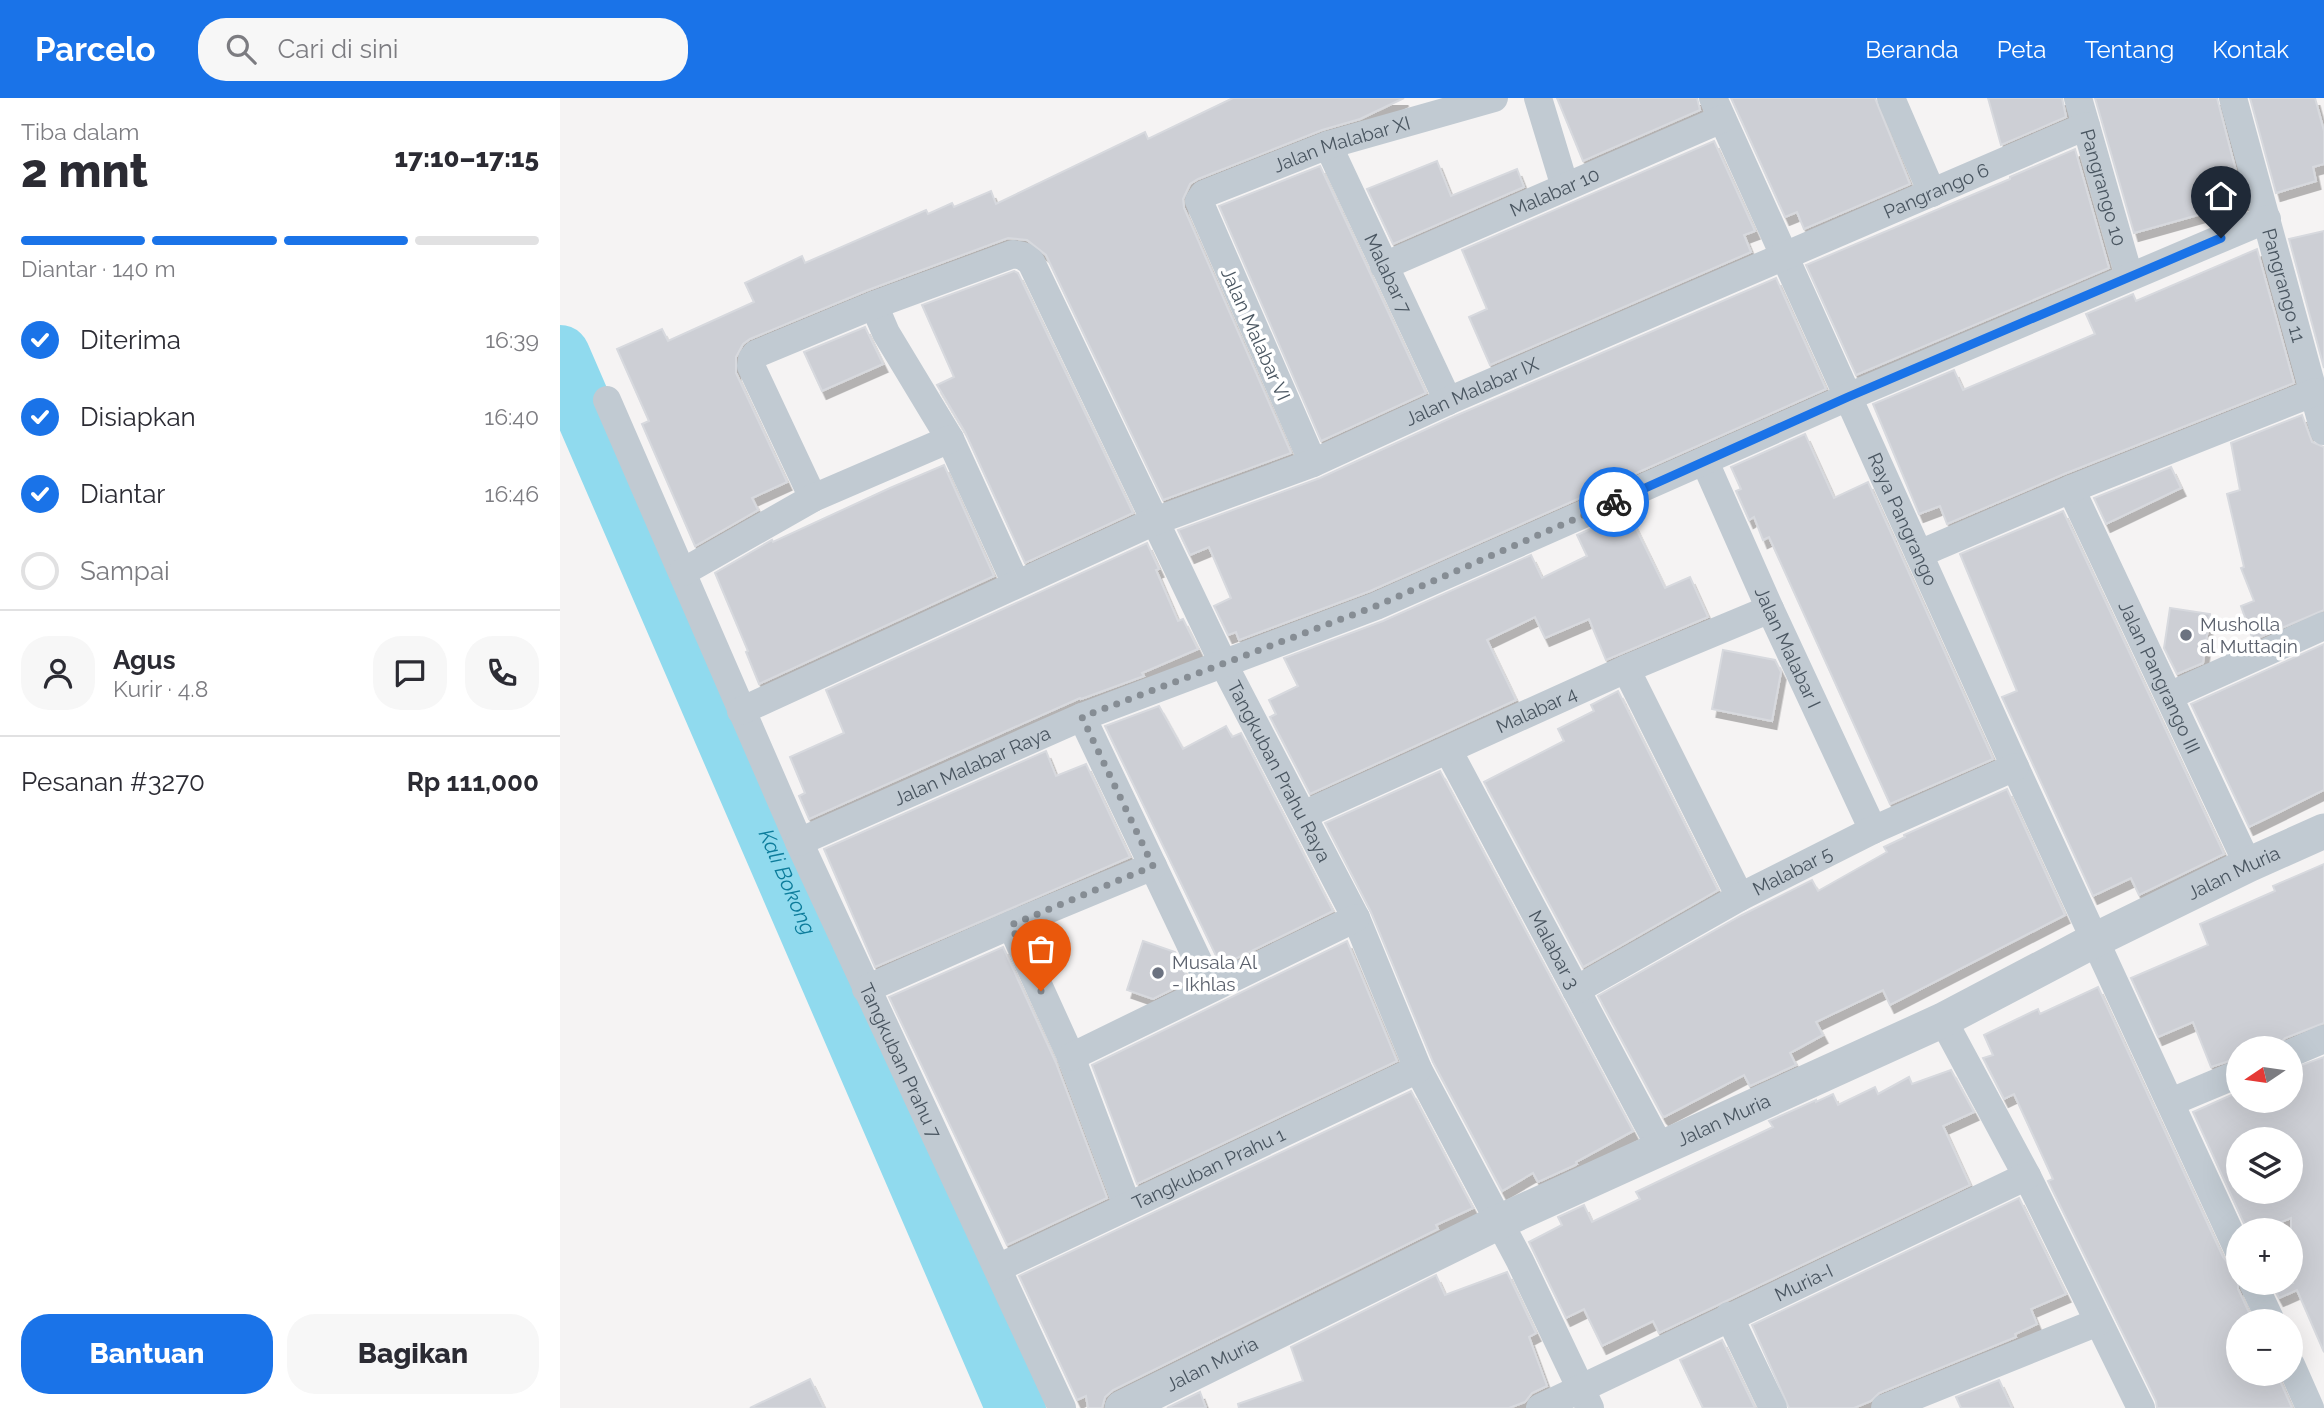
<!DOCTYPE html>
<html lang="id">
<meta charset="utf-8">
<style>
:root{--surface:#fff;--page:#f7f7f7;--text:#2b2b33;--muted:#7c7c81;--line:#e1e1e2;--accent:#1a73e8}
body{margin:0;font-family:Raleway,sans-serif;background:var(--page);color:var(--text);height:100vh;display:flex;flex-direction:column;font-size:26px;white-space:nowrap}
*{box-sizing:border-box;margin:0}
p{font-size:23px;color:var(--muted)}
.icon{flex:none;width:38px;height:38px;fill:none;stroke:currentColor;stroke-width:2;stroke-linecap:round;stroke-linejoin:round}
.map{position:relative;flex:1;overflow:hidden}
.side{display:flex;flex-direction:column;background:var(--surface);width:560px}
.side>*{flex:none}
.needle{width:46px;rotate:257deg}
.tools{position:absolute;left:1666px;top:938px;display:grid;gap:14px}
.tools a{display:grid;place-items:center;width:77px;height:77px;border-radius:50%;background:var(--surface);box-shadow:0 7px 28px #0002;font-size:35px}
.pin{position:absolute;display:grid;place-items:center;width:60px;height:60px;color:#fff;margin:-72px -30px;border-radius:50% 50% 50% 0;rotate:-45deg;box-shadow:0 0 7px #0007}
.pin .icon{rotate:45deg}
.courier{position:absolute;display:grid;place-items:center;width:70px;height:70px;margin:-35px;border:5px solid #1a73e8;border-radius:50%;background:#fff;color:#222;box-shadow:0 2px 9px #0007}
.overview em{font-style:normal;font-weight:800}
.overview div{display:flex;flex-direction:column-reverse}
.overview{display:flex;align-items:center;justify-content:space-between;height:119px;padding:0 21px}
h1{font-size:46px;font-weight:800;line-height:52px}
.bar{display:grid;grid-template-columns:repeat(4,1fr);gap:10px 7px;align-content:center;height:84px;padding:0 21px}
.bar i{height:9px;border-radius:5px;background:var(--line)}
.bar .on{background:var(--accent)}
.bar p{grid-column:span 4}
.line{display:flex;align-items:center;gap:18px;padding:0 21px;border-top:2px solid var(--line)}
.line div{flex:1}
.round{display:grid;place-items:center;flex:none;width:74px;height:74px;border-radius:28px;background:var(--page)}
ol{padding:0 21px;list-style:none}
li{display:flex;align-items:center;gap:21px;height:77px}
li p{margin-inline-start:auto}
li .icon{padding:7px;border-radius:50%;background:var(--accent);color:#fff;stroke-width:4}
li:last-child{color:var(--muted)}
li i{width:38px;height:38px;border:4px solid var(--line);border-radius:50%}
.action{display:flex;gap:14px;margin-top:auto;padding:14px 21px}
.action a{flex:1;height:80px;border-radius:28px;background:var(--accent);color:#fff;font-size:28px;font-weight:800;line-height:80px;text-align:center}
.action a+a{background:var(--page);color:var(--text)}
header{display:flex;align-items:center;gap:42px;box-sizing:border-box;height:98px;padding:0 35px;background:var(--accent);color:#fff}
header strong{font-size:33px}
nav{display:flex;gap:38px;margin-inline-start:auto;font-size:24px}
.search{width:490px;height:63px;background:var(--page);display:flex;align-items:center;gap:18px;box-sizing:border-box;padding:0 24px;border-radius:28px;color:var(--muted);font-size:26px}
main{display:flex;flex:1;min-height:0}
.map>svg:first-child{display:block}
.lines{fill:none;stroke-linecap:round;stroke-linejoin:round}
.river{stroke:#90daee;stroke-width:60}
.building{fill:#cdcfd5;stroke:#d7d9de;stroke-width:2;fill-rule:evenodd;filter:url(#shadow)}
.minor{stroke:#c1cad2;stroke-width:28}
.tertiary{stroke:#c1cad2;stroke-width:35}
.done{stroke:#868d94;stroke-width:7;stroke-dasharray:0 12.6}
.route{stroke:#1a73e8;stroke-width:9}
.worship-dot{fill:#6b7280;stroke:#fff;stroke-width:2.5}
.labels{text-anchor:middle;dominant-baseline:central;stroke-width:7;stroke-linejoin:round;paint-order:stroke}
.street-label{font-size:19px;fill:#4a5661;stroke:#fff}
.worship-label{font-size:19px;fill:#5b616d;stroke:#fff;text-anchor:start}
.water-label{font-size:21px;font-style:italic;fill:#0c7c9b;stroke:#fff}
</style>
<header>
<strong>Parcelo</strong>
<div class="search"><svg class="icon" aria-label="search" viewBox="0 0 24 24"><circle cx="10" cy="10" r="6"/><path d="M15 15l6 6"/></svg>Cari di sini</div>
<nav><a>Beranda</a><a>Peta</a><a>Tentang</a><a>Kontak</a></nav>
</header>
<main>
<section class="side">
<div class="overview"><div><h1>2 mnt</h1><p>Tiba dalam</p></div><em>17:10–17:15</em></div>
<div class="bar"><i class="on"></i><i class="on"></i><i class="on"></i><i></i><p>Diantar · 140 m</p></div>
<ol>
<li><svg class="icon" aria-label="check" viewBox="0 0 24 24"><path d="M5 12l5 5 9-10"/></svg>Diterima<p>16:39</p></li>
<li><svg class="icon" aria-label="check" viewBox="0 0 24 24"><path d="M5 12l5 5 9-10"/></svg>Disiapkan<p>16:40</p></li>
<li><svg class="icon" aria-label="check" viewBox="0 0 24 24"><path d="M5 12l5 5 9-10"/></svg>Diantar<p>16:46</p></li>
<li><i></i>Sampai</li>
</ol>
<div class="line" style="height:126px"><a class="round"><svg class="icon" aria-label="person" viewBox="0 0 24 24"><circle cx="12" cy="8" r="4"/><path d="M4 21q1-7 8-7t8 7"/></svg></a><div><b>Agus</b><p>Kurir · 4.8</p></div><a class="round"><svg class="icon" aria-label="chat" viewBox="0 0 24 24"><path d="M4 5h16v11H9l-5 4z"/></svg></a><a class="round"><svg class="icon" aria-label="phone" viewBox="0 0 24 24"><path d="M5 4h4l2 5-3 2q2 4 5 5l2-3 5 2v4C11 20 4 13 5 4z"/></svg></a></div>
<div class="line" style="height:91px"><div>Pesanan #3270</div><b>Rp 111,000</b></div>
<div class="action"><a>Bantuan</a><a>Bagikan</a></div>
</section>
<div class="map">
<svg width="1764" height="1310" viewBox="0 0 1764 1310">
<defs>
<filter id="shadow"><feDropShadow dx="4.5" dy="8" stdDeviation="0" flood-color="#0004"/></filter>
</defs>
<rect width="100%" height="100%" fill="#f5f3f3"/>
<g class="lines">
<path class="river" id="s1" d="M0,257l456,1053"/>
</g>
<g class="building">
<path d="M673,0h171l-44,21 -38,11 -124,49 -8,5 -7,15 1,9 107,245 -128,47 -117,-245 -19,-15 -19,-2 -140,52 -118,49 -7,5 -7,13v16l51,109 -35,16 6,12 -63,36 -53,-122 7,-3 -32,-72 45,-20 6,12 86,-39 -9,-19 57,-27 3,7 121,-53 2,4 24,-11 2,4 37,-16 5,13 149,-72 3,7z"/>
<path d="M997,0h140l3,12 -117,51z"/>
<path d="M1171,0h144l35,86 -106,45 -7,-17 -12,5z"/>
<path d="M1428,0h74l4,19 -65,28z"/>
<path d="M1535,0h122l27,104 -110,31z"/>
<path d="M1690,0h65l9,33v33l-11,3 3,14 -40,12z"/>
<path d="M1154,43l41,90 -11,4 7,17 -261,113 -21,-48 18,-8 -25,-59z"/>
<path d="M1515,51l34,119 -253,107 -50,-110 204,-86v-2z"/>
<path d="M877,63l14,35 66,-27 7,18 -131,57 -26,-55z"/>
<path d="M760,68l106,227 -105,48 -102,-235z"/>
<path d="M1764,133v137l-35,-129z"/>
<path d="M1697,151l37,134 -230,91 -117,50 -7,-18 -21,8 -46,-110 81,-34 9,20 132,-56 -9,-20 47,-20 3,7z"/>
<path d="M454,173l4,2 115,240 -108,50 -60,-131 -28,-47 17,-8 -32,-72z"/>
<path d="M1216,180l50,111 -456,202 -131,49 -3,-8 -8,3 -14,-29 17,-8 -22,-51 -19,8 -12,-25 142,-52 135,-62z"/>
<path d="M305,229l18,37 -61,27 -18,-39z"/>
<path d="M1742,317l10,27 12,5v163l-71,30 -12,-34 13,-5 -13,-33 3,-1 -17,-73 13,-4 -9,-47z"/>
<path d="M1245,336l29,64 34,-16 125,277 -103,45 -121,-267 -6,3 -9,-23 -5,3 -13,-29 5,-2 -10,-22z"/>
<path d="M384,367l50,111 -235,108 -13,-32 2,-1 -33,-78 57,-33 1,2 117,-54z"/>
<path d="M1611,369l10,21 -75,36 -12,-26z"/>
<path d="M1503,413l161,343 -85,41 -8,-17 -38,18 -91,-199 15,-6 -57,-137z"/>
<path d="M1068,414l37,76 25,-11 18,40 -102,43 -17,-41 -44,19 -10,-21 -48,23 29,60 -206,94 -40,-77 6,-3 -7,-14 29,-14 -14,-28 99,-37 148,-66 11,23 45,-22 -10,-21z"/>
<path d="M587,445l12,26 -3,1 22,51 5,-2 15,30 -56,24 2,3 -63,23 -1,-1 -271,121 -10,-23 6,-3 -15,-36 54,-24 -18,-43z"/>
<path d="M1610,510l40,6 -7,49 -26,11 -13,-26z"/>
<path d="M1764,546v146l-75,37 -58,-123z"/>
<path d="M1163,552l52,10 6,12 -9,49 -60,-12z"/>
<path d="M1058,593l100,199 -135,77 -99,-185 80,-41 -6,-12 36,-18 -3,-6z"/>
<path d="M599,608l24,43 43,-23 6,11 9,-4 92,178 -112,55 -116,-240z"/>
<path d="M486,653l10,25 30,-12 44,93 -255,110 -51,-118z"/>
<path d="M880,673l193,360 -57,31 1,2 -4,2 -35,16 -5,-9 -31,18 -69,-129 -62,-150 -46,-89z"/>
<path d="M1447,691l58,126 -175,90 -7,-15 -67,32 7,13 -33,18 6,12 -46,21 -6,-11 -80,42 -2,-2 -64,-119 144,-81 70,-35 6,11 69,-39 -3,-5 21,-10 -1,-2z"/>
<path d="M1764,766v159l-39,15 -9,10h-38v10l-27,9 -18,-45 -35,15 -27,-59 77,-33 -8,-21 75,-33 -2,-5z"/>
<path d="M583,843l32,11 14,29 -36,18 -26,-9z"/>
<path d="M787,843l50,120 -260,123 -45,-119z"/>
<path d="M443,849l53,116 51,135 -100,47 -118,-248z"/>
<path d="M1538,889l125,270 6,7 9,2v23l15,32h-15v53h39l15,34h-135l-1,-7 -108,-220 5,-2 -39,-85 -10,5 -21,-41 10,-3 -9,-20 54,-26 2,5z"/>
<path d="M1764,959v295l-27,-62 -18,8 -8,-15h22l-2,-6v-59l-29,12h-15l-54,-118 45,-20v9h53v-32zM1678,1041h53v53h-53z"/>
<path d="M1391,972l23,42 -31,14 27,59 -311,148 -6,-12 -51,25 -18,-37 -18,9 -37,-76 33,-17 -4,-8 26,-12 8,17 48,-23 -4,-7 137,-65 -4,-6 47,-21v2l17,-8 5,11 37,-18 3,7 31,-17 3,7z"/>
<path d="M851,993l62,117 -37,17 2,4 -325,161 -8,7 -3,11h-14l-2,-12 -9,4 -58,-124z"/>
<path d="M1459,1100l47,96 -35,15 6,15 -22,10 1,3 -137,56 -8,8 -17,7h-65l-37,-83z"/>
<path d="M947,1174l29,61 -7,4 18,49 -15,7 -7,9 -16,6h-270l-1,-4 65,-23 -12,-34 145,-72 9,20z"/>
<path d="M1162,1242l33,68h-52l-23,-48z"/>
<path d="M250,1281l14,29h-74z"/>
<path d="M1439,1282l13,28h-51l-5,-11z"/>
<path d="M640,1294l6,16h-39z"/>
</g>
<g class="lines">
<g class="minor">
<path d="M978,0l27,89"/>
<path id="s2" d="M1153,0l302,669 223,483"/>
<path d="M1331,0l41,95"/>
<path id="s3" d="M1518,0l51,178"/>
<path id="s4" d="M1673,0l91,333"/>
<path id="s5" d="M768,47l120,256"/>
<path id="s6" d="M824,168l338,-147"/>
<path d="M314,207l12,28 64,106 66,145"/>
<path id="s7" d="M47,302l192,442 263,566"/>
<path id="s8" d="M1145,364l65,147 103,221"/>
<path id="s9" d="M753,365l-114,-262 5,-7 124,-49 166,-47"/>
<path id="s10" d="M1511,391l177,376"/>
<path id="s11" d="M253,400l-62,-132 1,-7 4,-5 118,-49 139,-51 10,2 8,6 193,403 132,253 62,151 102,192 70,147"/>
<path d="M1359,456l152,-65 244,-97"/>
<path d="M123,474l130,-74 137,-59"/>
<path d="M1066,571l114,228"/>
<path d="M1609,598l155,-70"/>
<path id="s12" d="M181,613l414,-190 158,-58 135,-62 638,-275"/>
<path d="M522,619l129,271"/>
<path id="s13" d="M888,652l213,399"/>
<path id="s14" d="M743,717l323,-146 144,-60"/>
<path id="s15" d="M239,744l283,-125 294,-111 472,-209 419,-178"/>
<path d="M451,827l60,132 56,148"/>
<path d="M306,891l145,-64 142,-59"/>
<path id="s16" d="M1016,892l164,-93 133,-67 142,-63"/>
<path d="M1383,922l84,156 114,232"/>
<path d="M1731,955l33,-14"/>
<path d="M511,959l285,-139"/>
<path d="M1611,1004l67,-28"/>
<path id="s17" d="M438,1170l420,-199"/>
<path d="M1693,1185l18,38"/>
<path d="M1169,1218l44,92"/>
<path d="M1731,1267l19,43"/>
<path id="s18" d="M980,1310l487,-232"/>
<path d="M1325,1310l213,-86"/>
</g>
<path class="tertiary" id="s19" d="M562,1310l377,-186 444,-202 152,-80 153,-75 76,-34"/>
</g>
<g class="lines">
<path class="done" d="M481,893l-30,-66 142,-59 -71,-149 294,-111 238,-104"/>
<path class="route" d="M1054,404l234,-105 373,-159"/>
</g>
<g class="worship-dot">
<circle cx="1626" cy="537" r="7"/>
<circle cx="598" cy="875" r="7"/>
</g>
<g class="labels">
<g class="street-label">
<text stroke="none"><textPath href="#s9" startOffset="441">Jalan Malabar XI</textPath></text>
<text stroke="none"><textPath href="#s3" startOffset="93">Pangrango 10</textPath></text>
<text stroke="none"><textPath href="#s6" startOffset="186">Malabar 10</textPath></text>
<text stroke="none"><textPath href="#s12" startOffset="1304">Pangrango 6</textPath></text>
<text stroke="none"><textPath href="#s5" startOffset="142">Malabar 7</textPath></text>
<text stroke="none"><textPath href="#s4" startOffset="194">Pangrango 11</textPath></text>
<text transform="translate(696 236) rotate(66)">Jalan Malabar VI</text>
<text stroke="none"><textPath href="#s12" startOffset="798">Jalan Malabar IX</textPath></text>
<text stroke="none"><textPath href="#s2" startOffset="462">Raya Pangrango</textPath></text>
<text stroke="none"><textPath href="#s8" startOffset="203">Jalan Malabar I</textPath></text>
<text stroke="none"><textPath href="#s10" startOffset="208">Jalan Pangrango III</textPath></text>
<text stroke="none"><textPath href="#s14" startOffset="256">Malabar 4</textPath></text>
<text stroke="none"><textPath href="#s15" startOffset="189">Jalan Malabar Raya</textPath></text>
<text stroke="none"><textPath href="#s11" startOffset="1022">Tangkuban Prahu Raya</textPath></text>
<text stroke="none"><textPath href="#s16" startOffset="247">Malabar 5</textPath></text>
<text stroke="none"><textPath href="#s19" startOffset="1234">Jalan Muria</textPath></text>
<text stroke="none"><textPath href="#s13" startOffset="226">Malabar 3</textPath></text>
<text stroke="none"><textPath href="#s7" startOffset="723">Tangkuban Prahu 7</textPath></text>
<text stroke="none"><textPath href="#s19" startOffset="667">Jalan Muria</textPath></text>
<text stroke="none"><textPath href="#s17" startOffset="233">Tangkuban Prahu 1</textPath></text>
<text stroke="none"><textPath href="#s18" startOffset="292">Muria-I</textPath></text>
<text stroke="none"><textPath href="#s19" startOffset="100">Jalan Muria</textPath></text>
</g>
<g class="worship-label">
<text x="1640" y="526">Musholla<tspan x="1640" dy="22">al Muttaqin</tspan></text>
<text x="612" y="864">Musala Al<tspan x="612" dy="22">- Ikhlas</tspan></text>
</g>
<g class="water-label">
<text stroke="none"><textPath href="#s1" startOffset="574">Kali Bokong</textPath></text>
</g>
</g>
</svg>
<div class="tools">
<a><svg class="needle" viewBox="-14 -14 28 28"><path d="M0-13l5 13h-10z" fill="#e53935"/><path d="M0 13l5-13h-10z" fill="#7c7c81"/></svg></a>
<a><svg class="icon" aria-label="layers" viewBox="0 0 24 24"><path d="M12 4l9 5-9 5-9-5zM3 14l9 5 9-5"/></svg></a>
<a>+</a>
<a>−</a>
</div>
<div class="pin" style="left:481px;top:893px;background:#ea580c"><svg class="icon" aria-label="bag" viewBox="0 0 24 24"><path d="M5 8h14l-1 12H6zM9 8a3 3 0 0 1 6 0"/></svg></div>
<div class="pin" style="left:1661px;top:140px;background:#1f2937"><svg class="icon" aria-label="home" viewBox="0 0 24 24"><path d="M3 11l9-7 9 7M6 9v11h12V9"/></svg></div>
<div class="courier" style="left:1054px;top:404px"><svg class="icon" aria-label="bike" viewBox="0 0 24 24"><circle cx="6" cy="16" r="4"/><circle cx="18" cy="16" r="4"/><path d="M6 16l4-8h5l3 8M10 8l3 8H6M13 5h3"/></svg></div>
</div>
</main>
